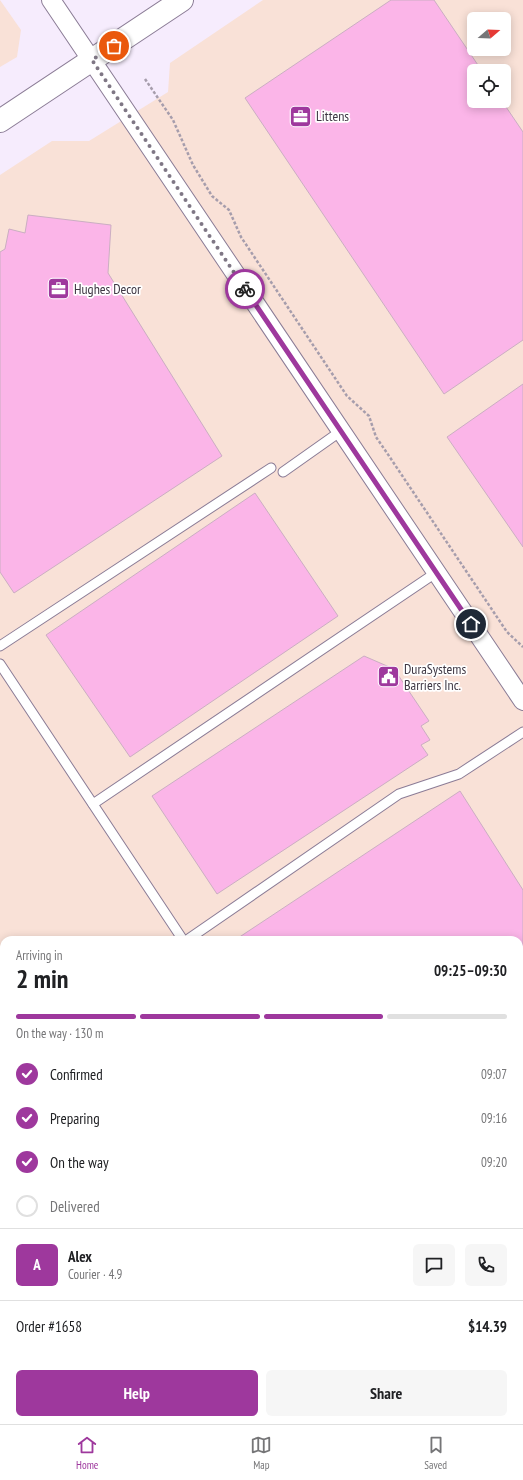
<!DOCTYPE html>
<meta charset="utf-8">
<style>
:root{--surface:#fff;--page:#f6f6f6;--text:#202124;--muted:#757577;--line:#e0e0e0;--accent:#9e389d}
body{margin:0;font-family:"PT Sans Narrow",sans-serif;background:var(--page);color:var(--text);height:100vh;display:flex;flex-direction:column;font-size:15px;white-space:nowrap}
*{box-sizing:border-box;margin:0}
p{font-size:13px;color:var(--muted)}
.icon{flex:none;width:22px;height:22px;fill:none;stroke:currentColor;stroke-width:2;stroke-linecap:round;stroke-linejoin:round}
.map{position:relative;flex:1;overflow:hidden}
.side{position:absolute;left:0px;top:936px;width:523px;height:488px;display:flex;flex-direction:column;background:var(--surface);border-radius:12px 12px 0 0;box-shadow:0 2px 10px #0003}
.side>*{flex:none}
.needle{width:26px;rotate:71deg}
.controls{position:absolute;left:467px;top:12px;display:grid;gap:8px}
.controls a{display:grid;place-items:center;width:44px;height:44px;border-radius:6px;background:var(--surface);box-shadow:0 2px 10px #0003;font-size:20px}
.pin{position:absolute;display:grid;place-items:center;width:34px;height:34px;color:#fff;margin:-17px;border:2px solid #fff;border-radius:50%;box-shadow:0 1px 4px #0007}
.courier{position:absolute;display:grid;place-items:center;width:40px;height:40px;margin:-20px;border:3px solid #9e389d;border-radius:50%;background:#fff;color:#222;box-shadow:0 1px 5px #0007}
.summary em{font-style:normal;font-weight:800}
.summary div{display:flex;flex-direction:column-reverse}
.summary{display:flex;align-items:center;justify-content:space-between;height:68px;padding:0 16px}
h1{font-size:26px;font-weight:800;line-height:30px}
.bar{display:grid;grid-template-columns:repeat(4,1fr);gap:6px 4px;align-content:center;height:48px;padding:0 16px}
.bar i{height:5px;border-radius:3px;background:var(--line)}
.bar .current{background:var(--accent)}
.bar p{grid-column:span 4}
.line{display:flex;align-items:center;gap:10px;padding:0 16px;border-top:1px solid var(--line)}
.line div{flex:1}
.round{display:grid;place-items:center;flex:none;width:42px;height:42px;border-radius:6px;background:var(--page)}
ol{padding:0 16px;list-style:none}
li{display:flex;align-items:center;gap:12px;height:44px}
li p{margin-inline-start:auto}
li .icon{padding:4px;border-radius:50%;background:var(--accent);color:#fff;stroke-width:4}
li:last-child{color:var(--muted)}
li i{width:22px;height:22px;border:2px solid var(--line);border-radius:50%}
.cta{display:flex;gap:8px;margin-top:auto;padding:8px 16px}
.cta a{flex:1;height:46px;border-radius:6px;background:var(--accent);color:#fff;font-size:16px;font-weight:800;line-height:46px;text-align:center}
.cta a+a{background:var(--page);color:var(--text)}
.menu{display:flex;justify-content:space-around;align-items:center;height:56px;border-top:1px solid var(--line);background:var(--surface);font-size:11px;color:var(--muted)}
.menu a{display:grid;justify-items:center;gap:2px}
.menu .current{color:var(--accent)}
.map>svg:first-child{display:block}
.industrial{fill:#f9e1d7;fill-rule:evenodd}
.building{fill:#fbb5e8;stroke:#cbaec2}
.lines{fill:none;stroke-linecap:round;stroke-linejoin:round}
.lane-casing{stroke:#8b7c96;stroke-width:11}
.street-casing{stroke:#8b7c96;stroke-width:20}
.secondary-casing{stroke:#8b7c96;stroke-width:24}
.path{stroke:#a69dac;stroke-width:2.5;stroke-dasharray:3 2;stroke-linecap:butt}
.lane{stroke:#fff;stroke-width:9}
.street{stroke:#fff;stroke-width:18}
.secondary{stroke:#fff;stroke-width:22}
.done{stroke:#7f7785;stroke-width:4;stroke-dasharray:0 7.2}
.route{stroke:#9e389d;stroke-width:5}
.labels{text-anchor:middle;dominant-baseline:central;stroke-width:3.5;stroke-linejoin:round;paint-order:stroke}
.poi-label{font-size:14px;fill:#3f3844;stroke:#fff;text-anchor:start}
</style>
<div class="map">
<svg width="523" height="1424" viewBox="0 0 523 1424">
<rect width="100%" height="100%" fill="#f6ecfd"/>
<g class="industrial">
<path d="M0,0l21,30 -4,27 -17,10z"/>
<path d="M263,0h260v1298l-4,3v-361h-515v445l-4,-5v-1205l52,-34h37l79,-49 2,-29zM474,19h30v30h-30zM474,71h30v30h-30z"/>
<path d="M523,1365v59h-91l6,-4h81v-52z"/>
<path d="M29,1420h303l-6,4h-295z"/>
</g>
<g class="building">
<path d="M391,0h43l48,71h-8v30h28l21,31v208l-79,54 -199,-296z"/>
<path d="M28,215l83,10 -3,48 114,183 -208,137 -14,-21v-320l5,-3 4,-20 16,4z"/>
<path d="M523,384v163l-76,-110z"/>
<path d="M255,493l83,123 -208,141 -84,-122z"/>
<path d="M364,656l30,13 35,52 -8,5 9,14 -9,5 7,10 -211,139 -65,-98z"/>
<path d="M460,791l63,99v61l-4,3v-14h-280l-1,-2z"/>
<path d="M4,968v286l-4,-6v-277z"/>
<path d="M523,1053v173l-4,2v-173z"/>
<path d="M90,1420h129l-6,4h-120z"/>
</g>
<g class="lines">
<defs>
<g id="lane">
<path d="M283,472l58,-41"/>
<path d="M0,646l271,-178"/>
<path d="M0,664l183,276"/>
<path d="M93,804l344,-232"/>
<path d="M187,940l212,-146 60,-20 64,-42"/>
<path d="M519,982l4,-3"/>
<path d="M519,1415l4,-3"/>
<path d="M66,1420l3,4"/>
<path d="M504,1424l7,-4"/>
</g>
<g id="street">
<path d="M51,0l472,701"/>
<path d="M519,1320l4,-3"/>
<path d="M361,1424l5,-4"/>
</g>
<path id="secondary" d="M0,121l182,-121"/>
</defs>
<use href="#lane" class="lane-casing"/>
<use href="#street" class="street-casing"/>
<use href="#secondary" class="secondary-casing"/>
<path class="path" d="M145,79l28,41 20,45 19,31 17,14 12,27 106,159 22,20 7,21 11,16 120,179 16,15"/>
<use href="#lane" class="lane"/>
<use href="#street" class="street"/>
<use href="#secondary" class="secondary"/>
</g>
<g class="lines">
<path class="done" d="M114,46l-22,14 153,229"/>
<path class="route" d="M245,289l226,335"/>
</g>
<defs>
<symbol id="office-square" viewBox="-11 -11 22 22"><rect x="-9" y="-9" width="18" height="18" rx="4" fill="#9e389d" stroke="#fff"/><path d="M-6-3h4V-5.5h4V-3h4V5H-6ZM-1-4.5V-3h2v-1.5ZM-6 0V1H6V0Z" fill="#fff"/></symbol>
<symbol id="civic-square" viewBox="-11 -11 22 22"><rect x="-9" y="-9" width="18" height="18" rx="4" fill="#9e389d" stroke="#fff"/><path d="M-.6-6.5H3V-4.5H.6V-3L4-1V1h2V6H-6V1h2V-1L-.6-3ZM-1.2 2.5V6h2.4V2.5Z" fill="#fff"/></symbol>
</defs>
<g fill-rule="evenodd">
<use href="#office-square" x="288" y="104" width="25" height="25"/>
<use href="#office-square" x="46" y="276" width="25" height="25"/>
<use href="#civic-square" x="376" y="664" width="25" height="25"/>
</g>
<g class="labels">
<g class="poi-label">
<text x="316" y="116">Littens</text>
<text x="74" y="289">Hughes Decor</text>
<text x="404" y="669">DuraSystems<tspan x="404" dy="16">Barriers Inc.</tspan></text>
</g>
</g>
</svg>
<div class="controls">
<a><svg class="needle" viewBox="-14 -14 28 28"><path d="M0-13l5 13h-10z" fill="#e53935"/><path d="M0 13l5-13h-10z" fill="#757577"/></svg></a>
<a><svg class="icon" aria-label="locate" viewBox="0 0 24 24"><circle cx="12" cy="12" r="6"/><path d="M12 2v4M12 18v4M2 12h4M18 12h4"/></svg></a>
</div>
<div class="pin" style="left:114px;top:46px;background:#ea580c"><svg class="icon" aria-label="bag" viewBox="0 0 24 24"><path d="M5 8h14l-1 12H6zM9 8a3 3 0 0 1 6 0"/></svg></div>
<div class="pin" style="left:471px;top:624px;background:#1f2937"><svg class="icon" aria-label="home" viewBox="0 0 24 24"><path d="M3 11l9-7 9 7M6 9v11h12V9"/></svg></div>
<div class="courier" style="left:245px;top:289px"><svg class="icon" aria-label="bike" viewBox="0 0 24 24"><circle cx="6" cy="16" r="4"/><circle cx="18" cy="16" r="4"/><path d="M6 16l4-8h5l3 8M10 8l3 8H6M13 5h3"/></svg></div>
<section class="side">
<div class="summary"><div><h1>2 min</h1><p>Arriving in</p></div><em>09:25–09:30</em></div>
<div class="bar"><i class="current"></i><i class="current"></i><i class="current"></i><i></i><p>On the way · 130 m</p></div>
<ol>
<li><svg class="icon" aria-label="check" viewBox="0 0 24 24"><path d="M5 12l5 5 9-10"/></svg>Confirmed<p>09:07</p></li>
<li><svg class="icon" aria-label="check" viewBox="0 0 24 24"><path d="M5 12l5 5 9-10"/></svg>Preparing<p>09:16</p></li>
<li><svg class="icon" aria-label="check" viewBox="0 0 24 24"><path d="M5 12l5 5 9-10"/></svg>On the way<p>09:20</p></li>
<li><i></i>Delivered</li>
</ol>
<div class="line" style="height:72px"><b class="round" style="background:var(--accent);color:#fff">A</b><div><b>Alex</b><p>Courier · 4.9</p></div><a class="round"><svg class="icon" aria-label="chat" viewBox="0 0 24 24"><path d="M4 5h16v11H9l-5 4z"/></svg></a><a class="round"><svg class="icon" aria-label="phone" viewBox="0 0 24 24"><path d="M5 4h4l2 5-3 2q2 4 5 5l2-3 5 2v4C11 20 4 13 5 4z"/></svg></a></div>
<div class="line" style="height:52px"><div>Order #1658</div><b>$14.39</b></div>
<div class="cta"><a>Help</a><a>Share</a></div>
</section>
</div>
<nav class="menu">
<a class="current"><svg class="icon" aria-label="home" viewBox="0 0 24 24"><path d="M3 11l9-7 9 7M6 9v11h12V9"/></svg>Home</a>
<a><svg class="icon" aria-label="map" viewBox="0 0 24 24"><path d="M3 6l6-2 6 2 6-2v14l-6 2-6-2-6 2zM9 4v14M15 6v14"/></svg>Map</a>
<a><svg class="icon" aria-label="saved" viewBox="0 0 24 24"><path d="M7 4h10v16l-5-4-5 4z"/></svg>Saved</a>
</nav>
